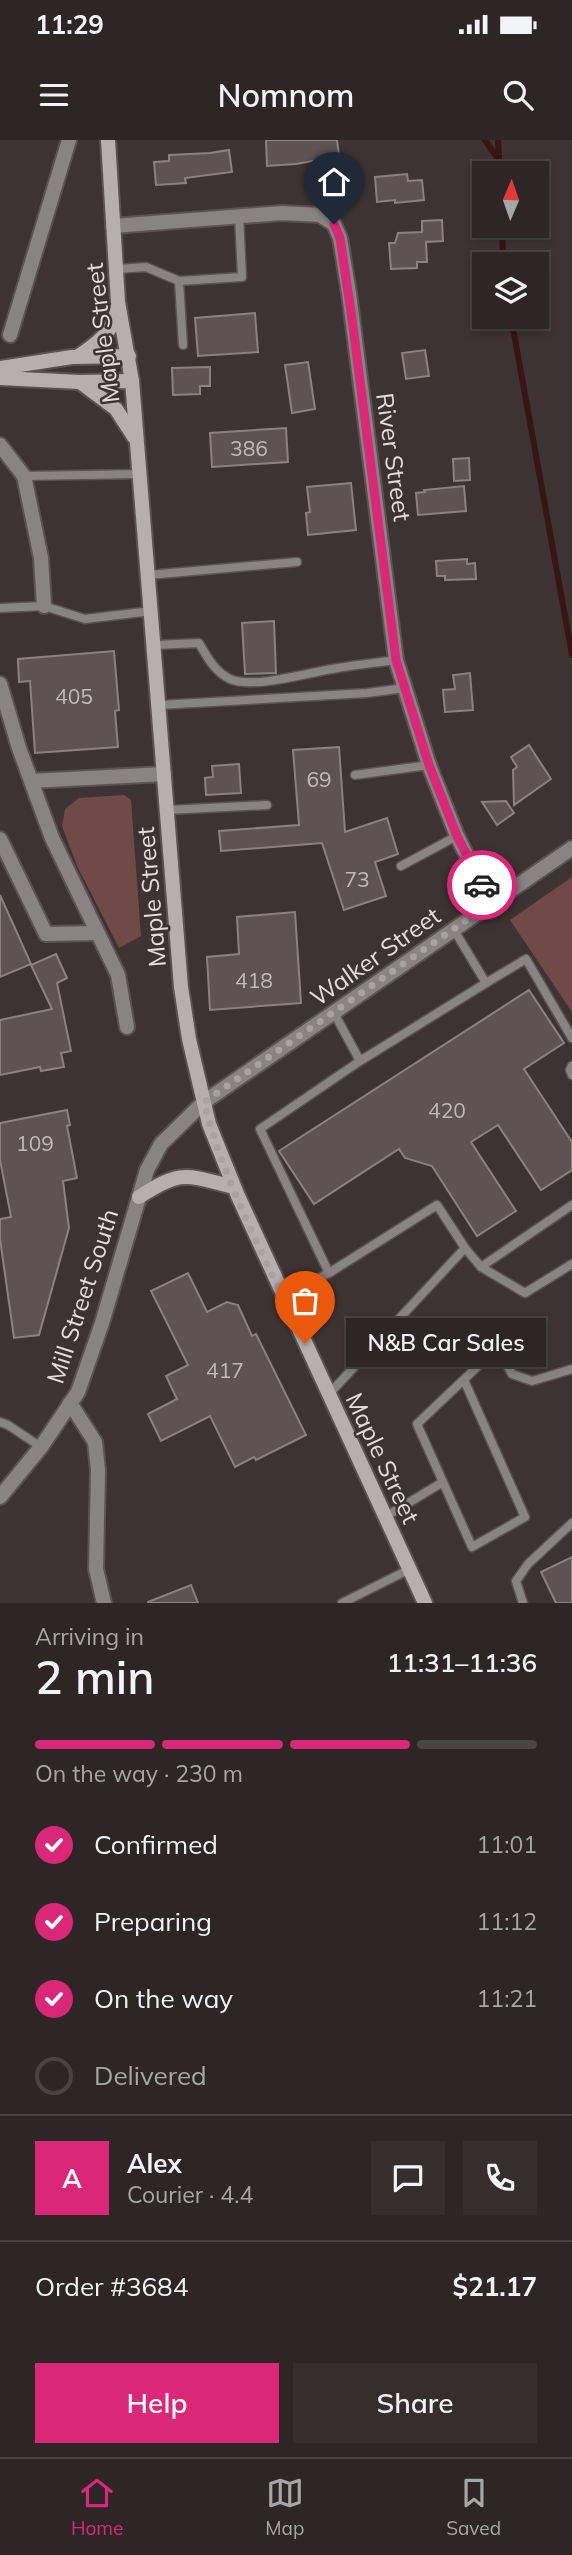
<!DOCTYPE html>
<meta charset="utf-8">
<style>
:root{--surface:#2e2626;--page:#362e2e;--text:#f1f3f6;--muted:#a7a5a7;--line:#494343;--accent:#db2777}
body{margin:0;font-family:Mulish,sans-serif;background:var(--page);color:var(--text);height:100vh;display:flex;flex-direction:column;font-size:26px;white-space:nowrap}
*{box-sizing:border-box;margin:0}
p{font-size:23px;color:var(--muted)}
.icon{flex:none;width:38px;height:38px;fill:none;stroke:currentColor;stroke-width:2;stroke-linecap:round;stroke-linejoin:round}
.map{position:relative;height:1463px;overflow:hidden}
.panel{display:flex;flex-direction:column;background:var(--surface);flex:1}
.panel>*{flex:none}
.needle{width:46px;rotate:2deg}
.controls{position:absolute;left:472px;top:21px;display:grid;gap:14px}
.controls a{display:grid;place-items:center;width:77px;height:77px;border-radius:0px;background:var(--surface);box-shadow:0 4px 10px #0003,0 0 0 2px var(--line);font-size:35px}
.pin{position:absolute;display:grid;place-items:center;width:60px;height:60px;color:#fff;margin:-72px -30px;border-radius:50% 50% 50% 0;rotate:-45deg;box-shadow:0 0 7px #0007}
.pin .icon{rotate:45deg}
.courier{position:absolute;display:grid;place-items:center;width:70px;height:70px;margin:-35px;border:5px solid #db2777;border-radius:50%;background:#fff;color:#222;box-shadow:0 2px 9px #0007}
.bubble{position:absolute;height:49px;border-radius:0px;background:var(--surface);box-shadow:0 4px 10px #0003,0 0 0 2px var(--line);font-size:23px;font-weight:600;line-height:49px;text-align:center}
.summary em{font-style:normal;font-weight:600}
.summary div{display:flex;flex-direction:column-reverse}
.summary{display:flex;align-items:center;justify-content:space-between;height:119px;padding:0 35px}
h1{font-size:46px;font-weight:600;line-height:52px}
.bar{display:grid;grid-template-columns:repeat(4,1fr);gap:10px 7px;align-content:center;height:84px;padding:0 35px}
.bar i{height:9px;border-radius:5px;background:var(--line)}
.bar .on{background:var(--accent)}
.bar p{grid-column:span 4}
.line{display:flex;align-items:center;gap:18px;padding:0 35px;border-top:2px solid var(--line)}
.line div{flex:1}
.round{display:grid;place-items:center;flex:none;width:74px;height:74px;border-radius:0px;background:var(--page)}
ol{padding:0 35px;list-style:none}
li{display:flex;align-items:center;gap:21px;height:77px}
li p{margin-inline-start:auto}
li .icon{padding:7px;border-radius:50%;background:var(--accent);color:#fff;stroke-width:4}
li:last-child{color:var(--muted)}
li i{width:38px;height:38px;border:4px solid var(--line);border-radius:50%}
.action{display:flex;gap:14px;margin-top:auto;padding:14px 35px}
.action a{flex:1;height:80px;border-radius:0px;background:var(--accent);color:#fff;font-size:28px;font-weight:600;line-height:80px;text-align:center}
.action a+a{background:var(--page);color:var(--text)}
.status{display:flex;justify-content:space-between;align-items:center;height:49px;padding:0 35px;background:var(--surface);direction:ltr}
.status svg{height:19px;fill:currentColor}
header{display:flex;justify-content:space-between;align-items:center;height:91px;padding:0 35px;background:var(--surface);font-size:32px;font-weight:600}
.tab-bar{display:flex;justify-content:space-around;align-items:center;height:98px;border-top:2px solid var(--line);background:var(--surface);font-size:19px;color:var(--muted)}
.tab-bar a{display:grid;justify-items:center;gap:4px}
.tab-bar .on{color:var(--accent)}
.map>svg:first-child{display:block}
.green{fill:#704a46}
.lines{fill:none;stroke-linecap:round;stroke-linejoin:round}
.stream{stroke:#381412;stroke-width:6}
.building{fill:#5e5352;stroke:#8c817f;stroke-width:2}
.service-casing{stroke:#5b5251;stroke-width:11}
.minor-casing{stroke:#5b5251;stroke-width:18}
.tertiary-casing{stroke:#5b5251;stroke-width:18}
.secondary-casing{stroke:#5b5251;stroke-width:18}
.service{stroke:#898383;stroke-width:8}
.minor{stroke:#898383;stroke-width:14}
.tertiary{stroke:#898383;stroke-width:14}
.secondary{stroke:#b7afae;stroke-width:14}
.done{stroke:#a9a2a0;stroke-width:7;stroke-dasharray:0 12.6}
.route{stroke:#db2777;stroke-width:9}
.labels{text-anchor:middle;dominant-baseline:central;stroke-width:5;stroke-linejoin:round;paint-order:stroke}
.number-label{font-size:21px;fill:#c2baba}
.street-label{font-size:24px;fill:#e3dddc;stroke:#3d3332}
</style>
<div class="status"><b>11:29</b><svg viewBox="0 0 49 12"><path d="M0 12V9h3v3zM5 12V6h3v6zM10 12V3h3v9zM15 12V0h3v12zM26 1h20v11H26zM47 4h2v5h-2z"/></svg></div>
<header><svg class="icon" aria-label="menu" viewBox="0 0 24 24"><path d="M4 6h16M4 12h16M4 18h16"/></svg>Nomnom<svg class="icon" aria-label="search" viewBox="0 0 24 24"><circle cx="10" cy="10" r="6"/><path d="M15 15l6 6"/></svg></header>
<div class="map">
<svg width="572" height="1463" viewBox="0 0 572 1463">
<rect width="100%" height="100%" fill="#3d3332"/>
<g class="green">
<path d="M124,655l7,5 10,136 -22,12 -42,-82 -15,-40 3,-17 14,-11z"/>
<path d="M572,737v135l-62,-92z"/>
</g>
<g class="lines">
<g class="stream">
<path d="M485,0l15,22v11"/>
<path d="M498,0l1,19"/>
<path d="M502,86l1,38"/>
<path d="M511,177l61,338"/>
</g>
</g>
<g class="building">
<path d="M266,0h71l2,16 -43,8 -29,2z"/>
<path d="M229,10l3,22 -47,6 1,5 -30,2 -2,-23 15,-1v-6l41,-2z"/>
<path d="M407,34l1,7 14,-1 2,20 -29,3v-3l-18,2 -2,-25z"/>
<path d="M442,80l1,21 -17,1 1,20h-10v6l-26,1 -2,-26h6l3,-10 24,-1v-11z"/>
<path d="M255,173l3,39 -60,4 -3,-38z"/>
<path d="M425,210l4,26 -23,3 -4,-26z"/>
<path d="M308,222l7,47 -23,4 -7,-48z"/>
<path d="M210,227v19h-10v8l-27,1 -1,-27z"/>
<path d="M286,288l2,34 -76,5 -2,-34z"/>
<path d="M469,318l1,22 -16,1 -1,-22z"/>
<path d="M351,343l5,47 -48,5 -2,-22 4,-1 -3,-25z"/>
<path d="M464,346l2,25 -48,4 -2,-22 9,-1 -1,-2z"/>
<path d="M467,419v5l8,-1 1,16 -31,1v-4h-8l-1,-15z"/>
<path d="M274,481l2,52 -31,1 -3,-51z"/>
<path d="M114,511l5,59 -4,1 3,36 -83,6 -5,-72 -11,1 -1,-23z"/>
<path d="M470,533l3,37 -28,2 -2,-22 12,-1 -2,-14z"/>
<path d="M529,605l22,34 -37,26 -1,-35 4,-3 -6,-10z"/>
<path d="M339,607l6,85 42,-14 11,36 -23,8 11,34 -42,14 -22,-67 -101,8 -2,-20 80,-6 -6,-75z"/>
<path d="M239,624l2,29 -35,2 -1,-17 8,-1 -1,-11z"/>
<path d="M506,661l8,12 -17,12 -15,-23z"/>
<path d="M0,755l31,69 -31,13z"/>
<path d="M295,772l6,91 -91,7 -3,-53 32,-3 -2,-37z"/>
<path d="M56,814l11,24 -10,5 14,68 -10,2 3,14 -23,4 -1,-4 -40,8v-55l52,-11 -21,-44z"/>
<path d="M529,850l35,53 -40,26 48,73v28l-31,20 -43,-65 -27,17 45,69 -39,25 -45,-70 -27,-8 -6,-9 -85,55 -35,-53z"/>
<path d="M67,970l3,15 -3,1 10,52 -14,3 6,47 -30,107 -25,3 -14,-99v-20l11,-2 -11,-57v-37z"/>
<path d="M188,1133l19,39 20,-10 11,3 14,31 4,-2 50,101 -50,25 -2,-3 -19,10 -25,-51 -49,25 -13,-27 29,-15 -11,-23 22,-11 -37,-74z"/>
<path d="M572,1417v46h-16l-15,-31z"/>
<path d="M191,1445l7,18h-50v-1z"/>
</g>
<g class="lines">
<defs>
<g id="service">
<path d="M117,129l29,-2 33,14 63,-4 -3,-61"/>
<path d="M179,141l4,64"/>
<path d="M24,336l116,-2"/>
<path d="M148,435l149,-13"/>
<path d="M0,468l44,-2 41,13 66,-8"/>
<path d="M154,505l45,-2c8,14 16,29 31,36 23,10 77,-6 102,-10 21,-4 43,-6 64,-9"/>
<path d="M159,565l208,-12 38,-5"/>
<path d="M355,635l74,-10"/>
<path d="M167,670l100,-5"/>
<path d="M401,726l56,-30"/>
<path d="M486,843l40,-24 46,79"/>
<path d="M334,873l26,48 126,-78 -32,-53"/>
<path d="M572,926l-2,4 2,5"/>
<path d="M481,1127l44,26 47,-29"/>
<path d="M329,1133l108,-68 28,43"/>
<path d="M283,1156l46,-23 -69,-144 100,-68"/>
<path d="M464,1240l61,137 -53,30 -55,-123 80,-76 15,26 20,7 40,-12"/>
<path d="M329,1254l136,-146 16,19 91,-62"/>
<path d="M0,1282l8,3 33,22"/>
<path d="M385,1377l58,-35"/>
<path d="M342,1463l68,-34"/>
<path d="M523,1463l-7,-22 12,-17 44,-41"/>
</g>
<g id="minor">
<path d="M113,86l169,-13 38,2 14,9 6,14 9,55 47,367 33,105 28,71 34,67"/>
<path d="M10,195l59,-195"/>
<path d="M0,305l24,31 17,82 3,48"/>
<path d="M0,544l19,64 33,90 66,137 9,52"/>
<path d="M31,641l133,-7"/>
<path d="M0,699l46,95 50,-1"/>
<path d="M70,1263l25,39 3,28 -2,99 8,34"/>
</g>
<path id="tertiary" d="M0,1357l41,-50 37,-55 24,-69 45,-153 14,-26 43,-42 368,-254"/>
<g id="secondary">
<path d="M108,0l10,162 14,79 49,606 8,52 20,85 29,72 187,407"/>
<path d="M77,217c18,-12 38,-26 40,-48"/>
<path d="M0,228l72,-11 57,-1"/>
<path d="M0,238l80,4 52,-1"/>
<path d="M80,242l36,27 18,28"/>
<path d="M139,1057c43,-28 47,-22 95,-10"/>
</g>
</defs>
<use href="#service" class="service-casing"/>
<use href="#minor" class="minor-casing"/>
<use href="#tertiary" class="tertiary-casing"/>
<use href="#secondary" class="secondary-casing"/>
<use href="#service" class="service"/>
<use href="#minor" class="minor"/>
<use href="#tertiary" class="tertiary"/>
<use href="#secondary" class="secondary"/>
</g>
<g class="lines">
<path class="done" d="M305,1203c-35,-74 -82,-162 -101,-241l287,-199 -9,-18"/>
<path class="route" d="M334,84l6,14 12,81 44,341 33,105 28,71 25,49"/>
</g>
<g class="labels">
<g class="number-label">
<text x="249" y="308">386</text>
<text x="74" y="556">405</text>
<text x="319" y="639">69</text>
<text x="357" y="739">73</text>
<text x="254" y="840">418</text>
<text x="447" y="970">420</text>
<text x="35" y="1003">109</text>
<text x="225" y="1230">417</text>
</g>
<g class="street-label">
<text transform="translate(102 193) rotate(-97)">Maple Street</text>
<text transform="translate(394 317) rotate(82)">River Street</text>
<text transform="translate(151 757) rotate(-95)">Maple Street</text>
<text transform="translate(375 816) rotate(-35)">Walker Street</text>
<text transform="translate(82 1156) rotate(-72)">Mill Street South</text>
<text transform="translate(383 1318) rotate(65)">Maple Street</text>
</g>
</g>
</svg>
<div class="controls">
<a><svg class="needle" viewBox="-14 -14 28 28"><path d="M0-13l5 13h-10z" fill="#e53935"/><path d="M0 13l5-13h-10z" fill="#a7a5a7"/></svg></a>
<a><svg class="icon" aria-label="layers" viewBox="0 0 24 24"><path d="M12 4l9 5-9 5-9-5zM3 14l9 5 9-5"/></svg></a>
</div>
<div class="pin" style="left:305px;top:1203px;background:#ea580c"><svg class="icon" aria-label="bag" viewBox="0 0 24 24"><path d="M5 8h14l-1 12H6zM9 8a3 3 0 0 1 6 0"/></svg></div>
<div class="pin" style="left:334px;top:84px;background:#1f2937"><svg class="icon" aria-label="home" viewBox="0 0 24 24"><path d="M3 11l9-7 9 7M6 9v11h12V9"/></svg></div>
<div class="courier" style="left:482px;top:745px"><svg class="icon" aria-label="car" viewBox="0 0 24 24"><path d="M5 17H2v-5l4-1 3-4h7l3 4 3 1v5h-3M9 17h6M6 11h13"/><circle cx="7" cy="17" r="2"/><circle cx="17" cy="17" r="2"/></svg></div>
<div class="bubble" style="left:346px;top:1178px;width:200px">N&amp;B Car Sales</div>
</div>
<section class="panel">
<div class="summary"><div><h1>2 min</h1><p>Arriving in</p></div><em>11:31–11:36</em></div>
<div class="bar"><i class="on"></i><i class="on"></i><i class="on"></i><i></i><p>On the way · 230 m</p></div>
<ol>
<li><svg class="icon" aria-label="check" viewBox="0 0 24 24"><path d="M5 12l5 5 9-10"/></svg>Confirmed<p>11:01</p></li>
<li><svg class="icon" aria-label="check" viewBox="0 0 24 24"><path d="M5 12l5 5 9-10"/></svg>Preparing<p>11:12</p></li>
<li><svg class="icon" aria-label="check" viewBox="0 0 24 24"><path d="M5 12l5 5 9-10"/></svg>On the way<p>11:21</p></li>
<li><i></i>Delivered</li>
</ol>
<div class="line" style="height:126px"><b class="round" style="background:var(--accent);color:#fff">A</b><div><b>Alex</b><p>Courier · 4.4</p></div><a class="round"><svg class="icon" aria-label="chat" viewBox="0 0 24 24"><path d="M4 5h16v11H9l-5 4z"/></svg></a><a class="round"><svg class="icon" aria-label="phone" viewBox="0 0 24 24"><path d="M5 4h4l2 5-3 2q2 4 5 5l2-3 5 2v4C11 20 4 13 5 4z"/></svg></a></div>
<div class="line" style="height:91px"><div>Order #3684</div><b>$21.17</b></div>
<div class="action"><a>Help</a><a>Share</a></div>
</section>
<nav class="tab-bar">
<a class="on"><svg class="icon" aria-label="home" viewBox="0 0 24 24"><path d="M3 11l9-7 9 7M6 9v11h12V9"/></svg>Home</a>
<a><svg class="icon" aria-label="map" viewBox="0 0 24 24"><path d="M3 6l6-2 6 2 6-2v14l-6 2-6-2-6 2zM9 4v14M15 6v14"/></svg>Map</a>
<a><svg class="icon" aria-label="saved" viewBox="0 0 24 24"><path d="M7 4h10v16l-5-4-5 4z"/></svg>Saved</a>
</nav>
